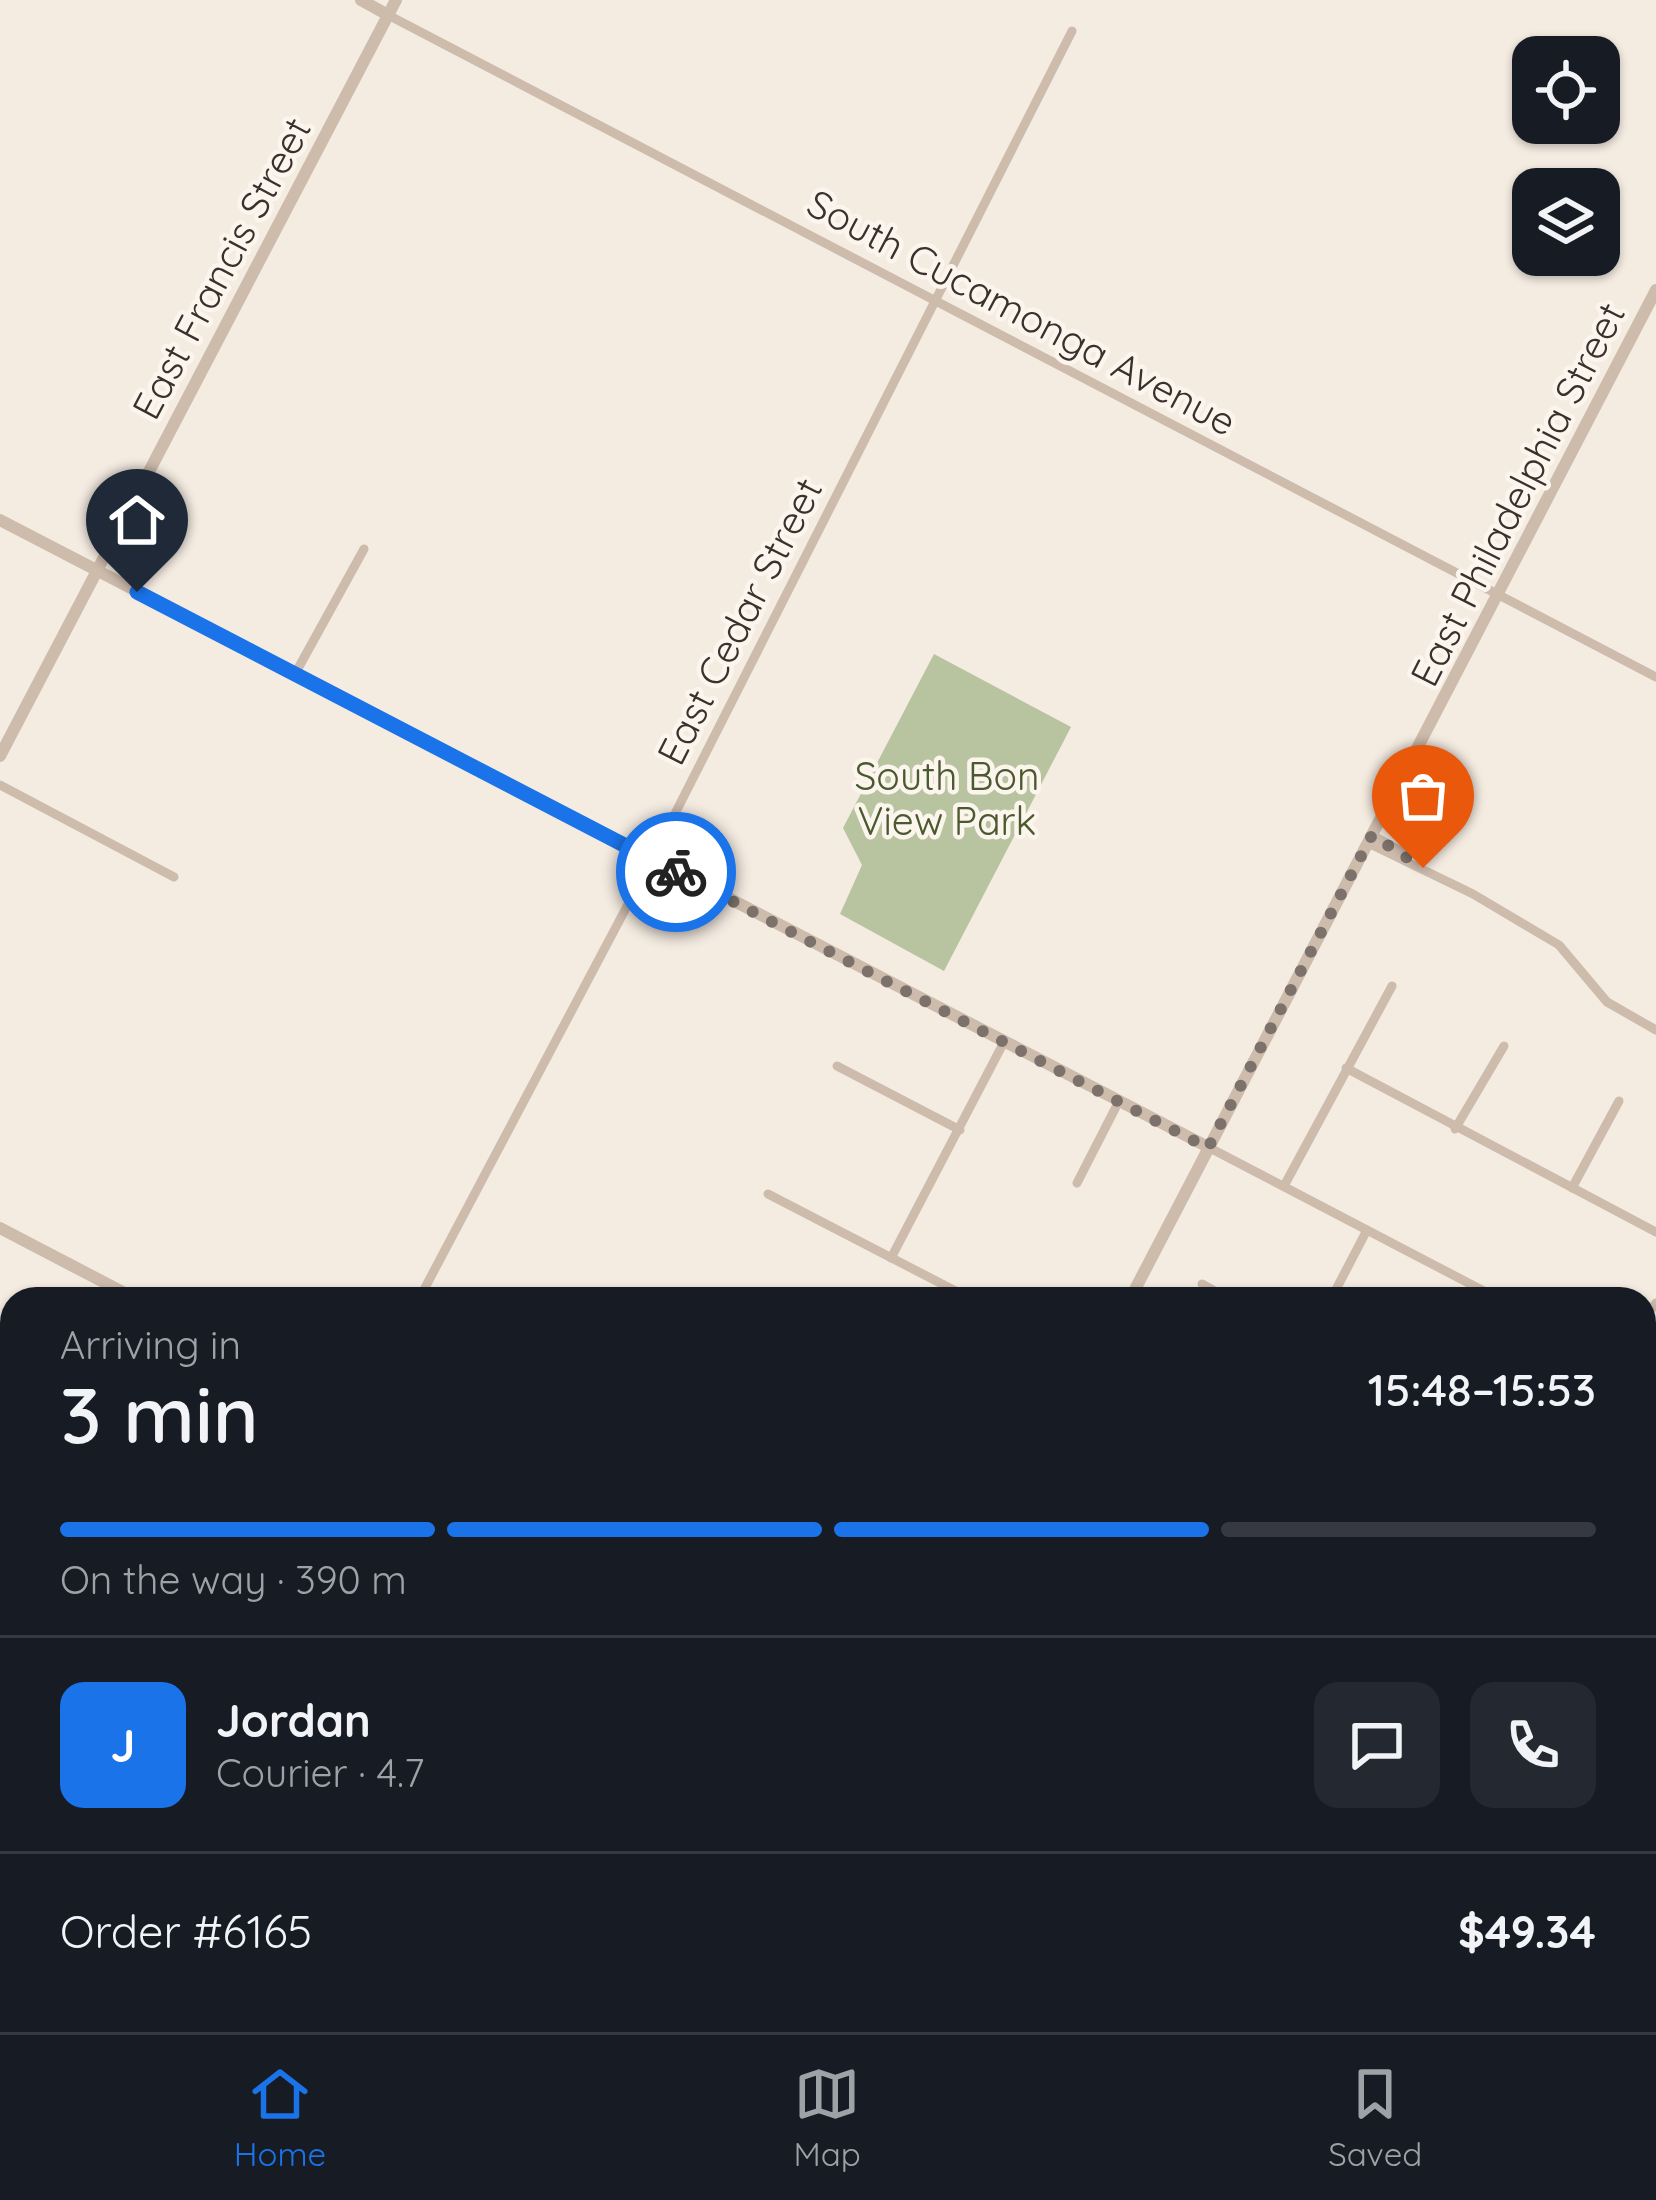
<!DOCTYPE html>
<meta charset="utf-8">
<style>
:root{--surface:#171b24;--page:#242831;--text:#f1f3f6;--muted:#9ea1a6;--line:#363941;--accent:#1a73e8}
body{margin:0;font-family:Quicksand,sans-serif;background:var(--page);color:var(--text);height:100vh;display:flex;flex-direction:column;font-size:45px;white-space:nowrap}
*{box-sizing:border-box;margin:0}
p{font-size:39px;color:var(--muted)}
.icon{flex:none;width:66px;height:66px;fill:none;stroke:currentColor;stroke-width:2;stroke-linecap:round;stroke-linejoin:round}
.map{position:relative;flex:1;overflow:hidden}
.drawer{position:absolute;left:0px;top:1287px;width:1656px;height:747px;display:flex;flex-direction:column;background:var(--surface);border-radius:36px 36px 0 0;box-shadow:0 3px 9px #0004}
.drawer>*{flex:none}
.buttons{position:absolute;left:1512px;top:36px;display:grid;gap:24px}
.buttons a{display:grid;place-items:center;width:108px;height:108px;border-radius:24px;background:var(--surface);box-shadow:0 3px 9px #0004;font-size:60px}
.pin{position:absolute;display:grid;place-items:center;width:102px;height:102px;color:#fff;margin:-123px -51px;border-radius:50% 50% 50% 0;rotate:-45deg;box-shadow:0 0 12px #0007}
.pin .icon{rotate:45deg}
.courier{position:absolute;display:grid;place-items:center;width:120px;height:120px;margin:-60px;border:9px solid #1a73e8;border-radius:50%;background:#fff;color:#222;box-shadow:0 3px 15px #0007}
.overview em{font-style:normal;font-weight:600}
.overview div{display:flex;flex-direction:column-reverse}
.overview{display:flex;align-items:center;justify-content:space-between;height:204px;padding:0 60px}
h1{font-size:78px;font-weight:600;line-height:90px}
.bar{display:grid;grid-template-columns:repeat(4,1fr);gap:18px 12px;align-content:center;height:144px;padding:0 60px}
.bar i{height:15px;border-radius:9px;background:var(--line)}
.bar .current{background:var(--accent)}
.bar p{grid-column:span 4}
.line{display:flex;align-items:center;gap:30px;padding:0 60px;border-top:3px solid var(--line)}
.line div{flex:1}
.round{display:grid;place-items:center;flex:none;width:126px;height:126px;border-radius:24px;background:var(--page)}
.menu{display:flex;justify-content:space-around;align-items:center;height:168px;border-top:3px solid var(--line);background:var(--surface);font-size:33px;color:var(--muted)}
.menu a{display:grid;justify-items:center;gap:6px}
.menu .current{color:var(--accent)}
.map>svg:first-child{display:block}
.green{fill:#b8c4a0}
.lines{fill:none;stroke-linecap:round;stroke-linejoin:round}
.minor{stroke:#cdbbac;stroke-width:9}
.tertiary{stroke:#cdbbac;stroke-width:12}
.motorway{stroke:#5c4a42;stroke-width:16}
.done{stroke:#7c716b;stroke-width:12;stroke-dasharray:0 21.6}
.route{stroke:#1a73e8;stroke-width:15}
.labels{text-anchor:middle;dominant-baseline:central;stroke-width:9;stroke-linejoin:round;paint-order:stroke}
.street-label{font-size:39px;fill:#3b302b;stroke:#fbf5ee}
.park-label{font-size:39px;fill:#4a5a2e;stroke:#fbf5ee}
</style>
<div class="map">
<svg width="1656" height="2032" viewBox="0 0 1656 2032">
<rect width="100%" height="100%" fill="#f4ebe1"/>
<path class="green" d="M934,654l137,73 -127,244 -104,-57 22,-49 -19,-37z"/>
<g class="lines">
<g class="minor">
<path d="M388,15l1268,662"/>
<path d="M295,674l69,-125"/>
<path d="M0,785l174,92"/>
<path d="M1372,835l29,16 3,7"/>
<path d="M1368,843l105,51 86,51 48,57 49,28"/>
<path d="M837,1066l123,64"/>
<path d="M1346,1068l310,164"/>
<path d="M1455,1129l49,-83"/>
<path d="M1208,1147l291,152"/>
<path d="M1077,1183l42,-82"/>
<path d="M1284,1186l108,-200"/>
<path d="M1572,1188l47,-87"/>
<path d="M768,1194l203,105"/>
<path d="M891,1258l113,-216"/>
<path d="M1202,1284l27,15"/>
<path d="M419,1299l233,-440 420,-828"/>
<path d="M1331,1299l36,-69"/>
<path d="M1644,1320l12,-17"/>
<path d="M1644,1375l12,6"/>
<path d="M0,1617l12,6"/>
<path d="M1644,1969l12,7"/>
<path d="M461,2022l19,10"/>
<path d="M1002,2022l19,10"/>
<path d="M39,2032l4,-10"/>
<path d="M354,2032l5,-10"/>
<path d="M506,2032l6,-10"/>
<path d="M853,2032l5,-10"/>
<path d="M1243,2032l6,-10"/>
</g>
<g class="tertiary">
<path d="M361,0l27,15"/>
<path d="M0,520l1208,627"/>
<path d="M0,756l396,-756"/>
<path d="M0,1228l136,71"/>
<path d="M1130,1299l526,-1009"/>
<path d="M0,1933l12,6"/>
<path d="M170,2022l20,10"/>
<path d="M1526,2022l19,10"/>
<path d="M745,2032l5,-10"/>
</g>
<g class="motorway">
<path d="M1644,1542l12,-23"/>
<path d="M1644,1628l12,-22"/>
<path d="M1389,2032l6,-10"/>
<path d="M1430,2032l5,-10"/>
</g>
</g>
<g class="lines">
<path class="done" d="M676,872l532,276 164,-313 51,33"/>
<path class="route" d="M137,592l539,280"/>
</g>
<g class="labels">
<g class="street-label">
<text transform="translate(221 268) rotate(-62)">East Francis Street</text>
<text transform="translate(1022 312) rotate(28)">South Cucamonga Avenue</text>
<text transform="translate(1517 494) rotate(-63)">East Philadelphia Street</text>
<text transform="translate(739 621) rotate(-63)">East Cedar Street</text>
</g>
<g class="park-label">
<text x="947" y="775">South Bon<tspan x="947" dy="45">View Park</tspan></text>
</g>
</g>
</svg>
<div class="buttons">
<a><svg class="icon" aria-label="locate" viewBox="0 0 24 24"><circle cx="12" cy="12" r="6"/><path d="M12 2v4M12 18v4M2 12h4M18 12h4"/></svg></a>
<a><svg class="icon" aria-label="layers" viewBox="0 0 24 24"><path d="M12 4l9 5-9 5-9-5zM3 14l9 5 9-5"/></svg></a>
</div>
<div class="pin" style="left:1423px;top:868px;background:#ea580c"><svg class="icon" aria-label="bag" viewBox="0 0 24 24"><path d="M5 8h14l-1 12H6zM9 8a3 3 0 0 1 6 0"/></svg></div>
<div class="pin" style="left:137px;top:592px;background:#1f2937"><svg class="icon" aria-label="home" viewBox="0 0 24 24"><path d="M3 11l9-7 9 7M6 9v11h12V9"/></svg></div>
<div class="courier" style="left:676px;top:872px"><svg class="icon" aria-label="bike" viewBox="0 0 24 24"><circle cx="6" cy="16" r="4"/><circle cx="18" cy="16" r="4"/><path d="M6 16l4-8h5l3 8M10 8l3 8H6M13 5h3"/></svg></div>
<section class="drawer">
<div class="overview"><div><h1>3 min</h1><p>Arriving in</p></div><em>15:48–15:53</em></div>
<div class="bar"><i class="current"></i><i class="current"></i><i class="current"></i><i></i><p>On the way · 390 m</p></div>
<div class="line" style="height:216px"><b class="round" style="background:var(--accent);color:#fff">J</b><div><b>Jordan</b><p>Courier · 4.7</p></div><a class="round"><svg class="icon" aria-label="chat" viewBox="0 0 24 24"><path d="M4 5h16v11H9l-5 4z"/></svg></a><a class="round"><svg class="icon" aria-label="phone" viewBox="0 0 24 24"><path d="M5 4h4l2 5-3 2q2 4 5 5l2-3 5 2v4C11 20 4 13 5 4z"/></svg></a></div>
<div class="line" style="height:156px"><div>Order #6165</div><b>$49.34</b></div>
</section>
</div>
<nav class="menu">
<a class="current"><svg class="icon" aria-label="home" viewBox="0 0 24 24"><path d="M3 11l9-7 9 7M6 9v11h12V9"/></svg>Home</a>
<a><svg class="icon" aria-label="map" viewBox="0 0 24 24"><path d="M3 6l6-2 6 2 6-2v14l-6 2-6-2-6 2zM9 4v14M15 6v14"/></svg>Map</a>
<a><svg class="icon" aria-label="saved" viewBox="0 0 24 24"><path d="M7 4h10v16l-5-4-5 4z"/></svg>Saved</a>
</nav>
